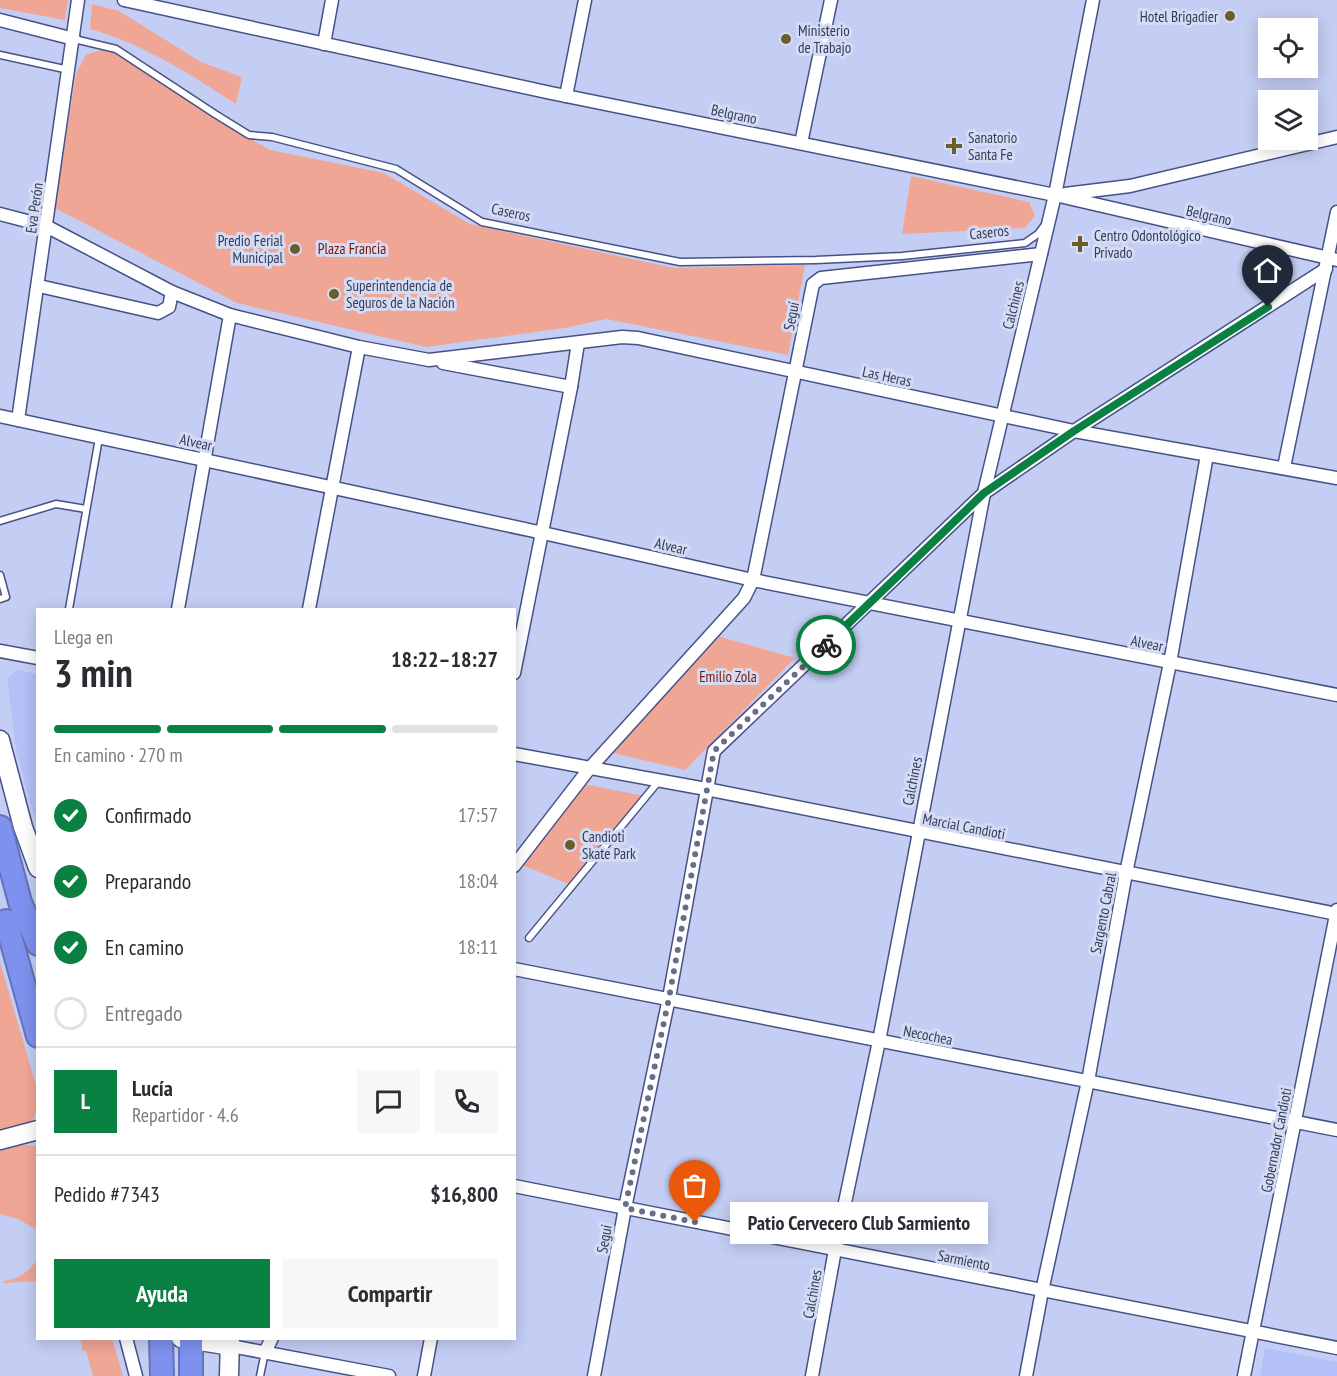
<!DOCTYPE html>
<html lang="es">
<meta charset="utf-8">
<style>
:root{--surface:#fff;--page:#f7f7f7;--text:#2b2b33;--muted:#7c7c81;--line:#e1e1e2;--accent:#0b8043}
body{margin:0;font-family:"PT Sans Narrow",sans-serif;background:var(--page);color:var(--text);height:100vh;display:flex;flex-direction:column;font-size:22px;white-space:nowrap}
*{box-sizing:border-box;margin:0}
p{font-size:20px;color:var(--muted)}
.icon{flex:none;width:33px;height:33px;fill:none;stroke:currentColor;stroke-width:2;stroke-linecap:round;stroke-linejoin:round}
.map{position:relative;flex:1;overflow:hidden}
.panel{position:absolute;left:36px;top:608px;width:480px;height:732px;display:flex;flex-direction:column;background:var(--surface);border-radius:0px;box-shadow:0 3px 15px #0003}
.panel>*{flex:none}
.buttons{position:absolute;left:1258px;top:18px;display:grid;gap:12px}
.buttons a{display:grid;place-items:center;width:60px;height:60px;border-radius:0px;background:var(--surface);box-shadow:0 3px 15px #0003;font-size:30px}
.pin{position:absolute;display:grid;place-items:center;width:51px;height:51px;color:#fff;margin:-62px -26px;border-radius:50% 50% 50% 0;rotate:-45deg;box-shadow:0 0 6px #0007}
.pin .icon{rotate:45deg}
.courier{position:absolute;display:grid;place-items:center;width:60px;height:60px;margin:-30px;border:4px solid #0b8043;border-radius:50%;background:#fff;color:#222;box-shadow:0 2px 8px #0007}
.bubble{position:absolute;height:42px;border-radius:0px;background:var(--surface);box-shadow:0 3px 15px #0003;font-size:20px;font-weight:700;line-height:42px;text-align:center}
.headline em{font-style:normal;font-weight:700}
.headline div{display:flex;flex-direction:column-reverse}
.headline{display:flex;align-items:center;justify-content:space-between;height:102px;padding:0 18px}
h1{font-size:39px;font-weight:700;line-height:45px}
.bar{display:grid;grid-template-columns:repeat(4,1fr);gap:9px 6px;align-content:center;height:72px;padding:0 18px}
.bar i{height:8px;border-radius:4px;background:var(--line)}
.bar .active{background:var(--accent)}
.bar p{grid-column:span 4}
.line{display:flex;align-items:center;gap:15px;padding:0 18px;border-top:2px solid var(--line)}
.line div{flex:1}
.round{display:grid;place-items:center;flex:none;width:63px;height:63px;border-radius:0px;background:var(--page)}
ol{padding:0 18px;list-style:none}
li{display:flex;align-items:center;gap:18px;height:66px}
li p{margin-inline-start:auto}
li .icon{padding:6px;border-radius:50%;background:var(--accent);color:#fff;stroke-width:4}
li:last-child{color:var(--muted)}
li i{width:33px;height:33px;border:3px solid var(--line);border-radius:50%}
.button{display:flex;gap:12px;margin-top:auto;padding:12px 18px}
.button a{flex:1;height:69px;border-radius:0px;background:var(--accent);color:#fff;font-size:24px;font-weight:700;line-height:69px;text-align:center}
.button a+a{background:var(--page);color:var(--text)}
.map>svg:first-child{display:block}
.built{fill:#b3c1f8}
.green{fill:#f0a695}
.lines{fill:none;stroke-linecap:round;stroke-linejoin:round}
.lane-casing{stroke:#465187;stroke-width:9}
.street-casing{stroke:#465187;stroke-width:15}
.secondary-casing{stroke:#465187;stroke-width:21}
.highway-casing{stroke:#6473b8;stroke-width:26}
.lane{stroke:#fff;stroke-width:6}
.street{stroke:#fff;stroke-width:12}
.secondary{stroke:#fff;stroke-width:18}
.highway{stroke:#7e91ee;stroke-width:22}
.done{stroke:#676e8c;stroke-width:6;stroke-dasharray:0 10.8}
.route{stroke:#0b8043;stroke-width:8}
.poi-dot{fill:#6b5c2a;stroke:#d4dbf5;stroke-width:2}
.labels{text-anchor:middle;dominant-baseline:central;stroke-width:6;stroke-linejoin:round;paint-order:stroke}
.poi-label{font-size:15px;fill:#353b54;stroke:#d4dbf5;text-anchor:start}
.street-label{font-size:15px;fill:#353b54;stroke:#d4dbf5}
.park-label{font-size:15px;fill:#7c1300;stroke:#d4dbf5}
</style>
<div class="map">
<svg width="1337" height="1376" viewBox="0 0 1337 1376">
<rect width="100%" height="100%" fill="#c4cef4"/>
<g class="built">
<path d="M17,670l20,4v146l-4,-7 -17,-63 -9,-72z"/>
<path d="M1265,1348l72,14v14h-77z"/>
</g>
<g class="green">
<path d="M0,0h68l-3,20 -65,-12z"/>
<path d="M92,4l27,7 82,51 41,15 -6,27c-46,-30 -92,-60 -146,-75z"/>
<path d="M103,49l20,4 75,55 72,42 114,23 86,51 204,44 131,-3 -17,90 -182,-36 -41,9 -139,19 -189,-44 -182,-95 21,-134 10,-19z"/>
<path d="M911,176l118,26 6,14 -10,12 -123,6z"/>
<path d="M717,636l78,22 -110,112 -76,-18z"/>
<path d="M583,784l62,12 -74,89 -49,-20z"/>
<path d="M0,962l38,130c-1,36 -7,30 -38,39z"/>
<path d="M23,1145l14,1v84l-19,-11 -18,-5v-63z"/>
<path d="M37,1259v22l-33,2v-2c15,-3 26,-9 33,-22z"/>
<path d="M80,1338h32l11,38h-30l-7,-25h-3z"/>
</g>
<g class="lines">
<defs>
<g id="lane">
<path d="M74,39l42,10 99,65 34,21 23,2 124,32 86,53 198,40 136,-2 86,-4 123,-13 13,-9 6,-8"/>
<path d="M0,55l69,15"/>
<path d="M0,521l56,-17 30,5"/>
<path d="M0,575l6,22 -6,2"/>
<path d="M69,609l30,-171"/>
<path d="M529,938l129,-156"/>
<path d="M260,1376l5,-24"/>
</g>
<g id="street">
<path d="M124,0l427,93 504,102 282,65"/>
<path d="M0,20l74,19"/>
<path d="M324,44l8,-44"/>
<path d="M566,96l19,-96"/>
<path d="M801,143l30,-143"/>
<path d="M1065,194l65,-8 207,-49"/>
<path d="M0,214l46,12 126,66 58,23 129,32 70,13 193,-23 16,1 436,93 263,47"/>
<path d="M39,286l119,27 11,-6 3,-15"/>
<path d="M443,363l128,24"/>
<path d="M0,416l543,117 210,47 584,115"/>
<path d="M18,420l60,-420"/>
<path d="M1284,467l53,-255"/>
<path d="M178,609l52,-294"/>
<path d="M309,609l50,-262"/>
<path d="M0,651l38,7"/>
<path d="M514,673l57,-286 7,-44"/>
<path d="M514,754l192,35 631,125"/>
<path d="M514,866l75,-97 155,-171 9,-18 60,-296 8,-6 220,-24"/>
<path d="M514,969l823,161"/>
<path d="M514,1186l823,162"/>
<path d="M126,1338l10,38"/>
<path d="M231,1346l158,30"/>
<path d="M265,1352l7,-14"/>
<path d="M424,1376l7,-38"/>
<path d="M594,1376l31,-168 44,-210 45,-247 270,-258 90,-62 252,-162"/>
<path d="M812,1376l23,-126 44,-209 105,-548 71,-298 38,-195"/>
<path d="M1026,1376l16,-85 46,-210 38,-208 44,-210 37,-208"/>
<path d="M1244,1376l93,-466"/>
</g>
<g id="secondary">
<path d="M0,740l23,87 15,41"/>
<path d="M0,1140l38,-10"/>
<path d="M181,1338l50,8"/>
<path d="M229,1376l1,-38"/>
</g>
<g id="highway">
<path d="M0,827l20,75 18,42"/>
<path d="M6,921l32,115"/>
<path d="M161,1338l1,38"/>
<path d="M191,1338v38"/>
</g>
</defs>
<use href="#lane" class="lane-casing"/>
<use href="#street" class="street-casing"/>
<use href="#secondary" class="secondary-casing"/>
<use href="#highway" class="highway-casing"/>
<use href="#lane" class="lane"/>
<use href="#street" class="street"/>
<use href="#secondary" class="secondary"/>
<use href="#highway" class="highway"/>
</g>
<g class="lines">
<path class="done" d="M695,1222l-70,-14 44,-210 45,-247 112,-106"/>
<path class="route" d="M826,645l158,-152 90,-62 194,-124"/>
</g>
<g class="poi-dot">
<circle cx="1230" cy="16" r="6"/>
<circle cx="786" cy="39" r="6"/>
<path d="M951 137h6v6h6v6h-6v6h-6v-6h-6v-6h6z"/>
<path d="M1077 235h6v6h6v6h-6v6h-6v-6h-6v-6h6z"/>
<circle cx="295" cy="249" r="6"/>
<circle cx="334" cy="294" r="6"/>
<circle cx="570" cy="845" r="6"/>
</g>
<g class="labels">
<g class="poi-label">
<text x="1218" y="16" text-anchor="end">Hotel Brigadier</text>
<text x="798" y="30">Ministerio<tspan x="798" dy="17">de Trabajo</tspan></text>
<text x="968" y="137">Sanatorio<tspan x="968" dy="17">Santa Fe</tspan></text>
<text x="1094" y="235">Centro Odontológico<tspan x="1094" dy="17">Privado</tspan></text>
<text x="283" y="240" text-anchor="end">Predio Ferial<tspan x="283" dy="17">Municipal</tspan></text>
<text x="346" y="285">Superintendencia de<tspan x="346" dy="17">Seguros de la Nación</tspan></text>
<text x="582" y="836">Candioti<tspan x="582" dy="17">Skate Park</tspan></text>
</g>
<g class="street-label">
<text transform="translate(734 114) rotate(12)">Belgrano</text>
<text transform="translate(34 208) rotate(-82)">Eva Perón</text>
<text transform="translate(511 212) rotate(12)">Caseros</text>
<text transform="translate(1209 215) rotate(13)">Belgrano</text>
<text transform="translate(989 232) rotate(-6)">Caseros</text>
<text transform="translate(1013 305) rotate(-76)">Calchines</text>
<text transform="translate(791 316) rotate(-79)">Seguí</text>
<text transform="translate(887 376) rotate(12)">Las Heras</text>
<text transform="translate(196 442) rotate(12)">Alvear</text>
<text transform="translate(671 546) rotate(13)">Alvear</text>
<text transform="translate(1147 643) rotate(11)">Alvear</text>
<text transform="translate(912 781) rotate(-79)">Calchines</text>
<text transform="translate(964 826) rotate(11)">Marcial Candioti</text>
<text transform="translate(1103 913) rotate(-79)">Sargento Cabral</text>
<text transform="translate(928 1035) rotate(11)">Necochea</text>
<text transform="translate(1276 1140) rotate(-79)">Gobernador Candioti</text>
<text transform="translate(604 1239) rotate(-80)">Seguí</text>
<text transform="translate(964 1260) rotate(11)">Sarmiento</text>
<text transform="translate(812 1294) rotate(-80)">Calchines</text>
</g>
<g class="park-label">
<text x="352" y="248">Plaza Francia</text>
<text x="728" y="676">Emilio Zola</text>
</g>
</g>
</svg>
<div class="buttons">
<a><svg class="icon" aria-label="locate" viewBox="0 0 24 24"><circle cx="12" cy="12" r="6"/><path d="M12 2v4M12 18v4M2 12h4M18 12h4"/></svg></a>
<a><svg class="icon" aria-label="layers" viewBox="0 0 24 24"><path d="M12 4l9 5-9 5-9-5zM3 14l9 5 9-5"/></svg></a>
</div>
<div class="pin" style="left:695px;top:1222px;background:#ea580c"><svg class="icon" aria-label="bag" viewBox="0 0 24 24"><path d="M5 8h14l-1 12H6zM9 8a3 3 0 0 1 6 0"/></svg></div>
<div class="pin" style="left:1268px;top:307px;background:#1f2937"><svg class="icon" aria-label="home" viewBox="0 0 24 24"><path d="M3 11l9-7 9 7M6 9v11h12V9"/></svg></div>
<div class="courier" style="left:826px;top:645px"><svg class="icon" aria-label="bike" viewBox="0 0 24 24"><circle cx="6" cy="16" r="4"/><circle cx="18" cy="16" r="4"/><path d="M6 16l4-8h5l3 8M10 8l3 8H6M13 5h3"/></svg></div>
<div class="bubble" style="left:730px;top:1202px;width:258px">Patio Cervecero Club Sarmiento</div>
<section class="panel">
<div class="headline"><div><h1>3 min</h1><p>Llega en</p></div><em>18:22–18:27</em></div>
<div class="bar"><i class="active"></i><i class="active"></i><i class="active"></i><i></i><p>En camino · 270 m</p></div>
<ol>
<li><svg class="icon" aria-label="check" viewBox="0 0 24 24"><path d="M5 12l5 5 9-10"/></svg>Confirmado<p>17:57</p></li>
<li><svg class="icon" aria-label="check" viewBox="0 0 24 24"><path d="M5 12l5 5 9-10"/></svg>Preparando<p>18:04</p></li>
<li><svg class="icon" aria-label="check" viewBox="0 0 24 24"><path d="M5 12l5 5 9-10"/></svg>En camino<p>18:11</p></li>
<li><i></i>Entregado</li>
</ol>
<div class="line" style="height:108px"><b class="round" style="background:var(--accent);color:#fff">L</b><div><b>Lucía</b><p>Repartidor · 4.6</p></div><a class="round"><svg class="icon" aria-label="chat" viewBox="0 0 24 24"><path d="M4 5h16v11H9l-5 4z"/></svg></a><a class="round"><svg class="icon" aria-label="phone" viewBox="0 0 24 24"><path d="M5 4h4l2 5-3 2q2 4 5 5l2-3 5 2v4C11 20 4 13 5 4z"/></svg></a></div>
<div class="line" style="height:78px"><div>Pedido #7343</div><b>$16,800</b></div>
<div class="button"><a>Ayuda</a><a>Compartir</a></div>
</section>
</div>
